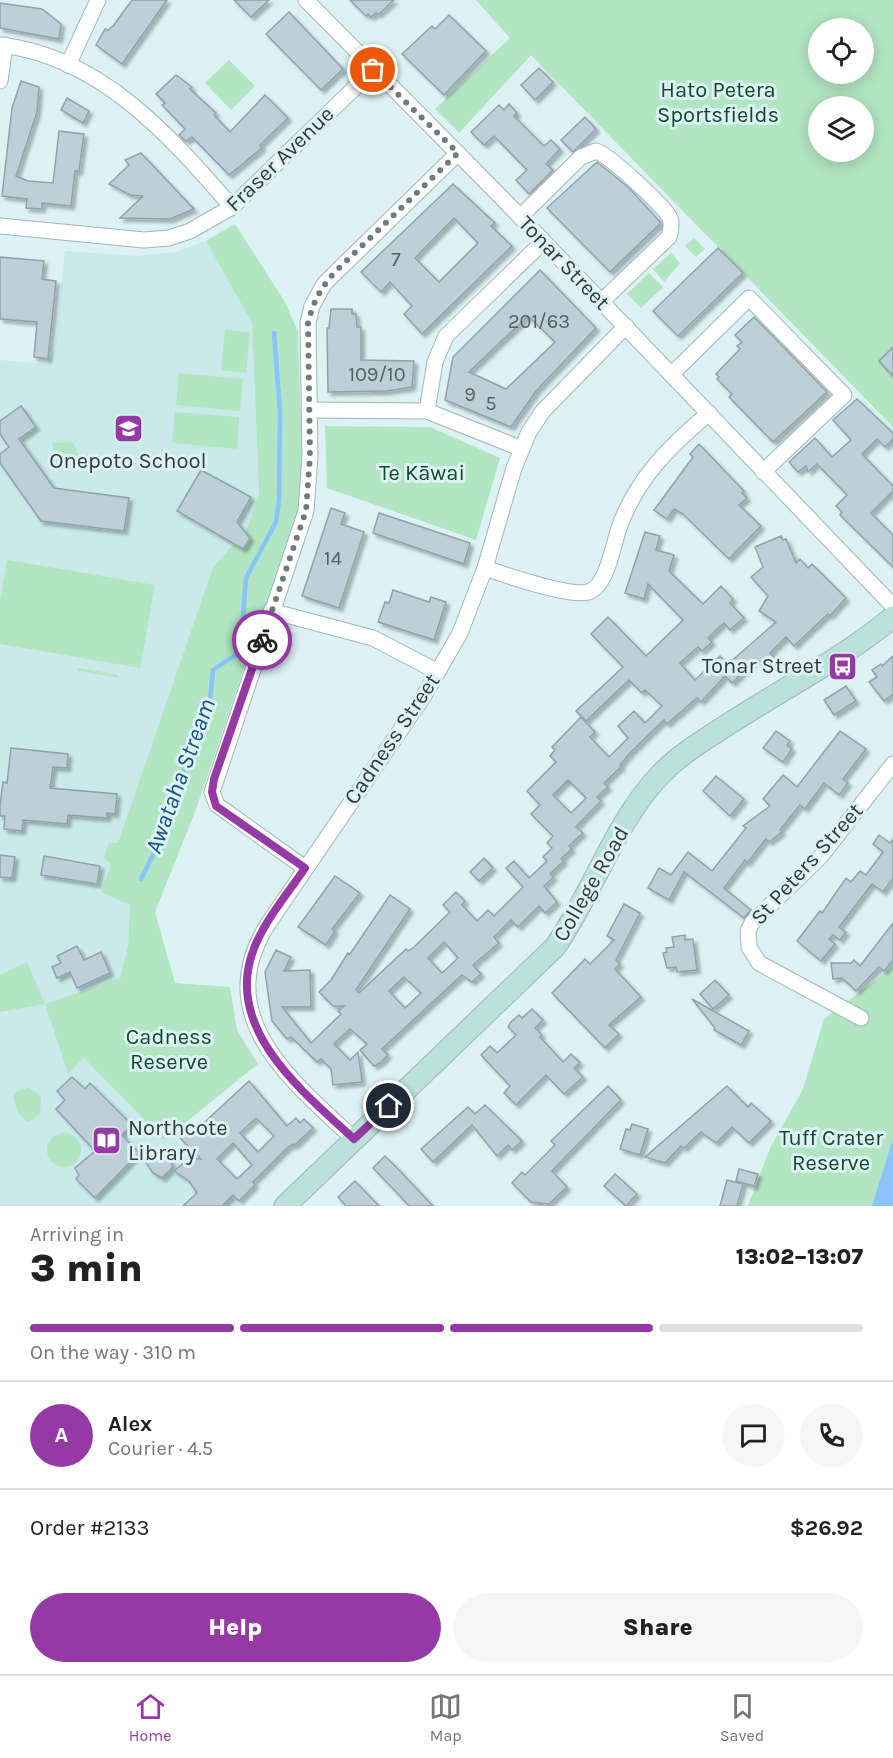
<!DOCTYPE html>
<meta charset="utf-8">
<style>
:root{--surface:#fff;--page:#f6f6f6;--text:#222;--muted:#767676;--line:#e0e0e0;--accent:#953aa5}
body{margin:0;font-family:Karla,sans-serif;background:var(--page);color:var(--text);height:100vh;display:flex;flex-direction:column;font-size:22px;white-space:nowrap}
*{box-sizing:border-box;margin:0}
p{font-size:20px;color:var(--muted)}
.icon{flex:none;width:33px;height:33px;fill:none;stroke:currentColor;stroke-width:2;stroke-linecap:round;stroke-linejoin:round}
.map{position:relative;height:1206px;overflow:hidden}
.details{display:flex;flex-direction:column;background:var(--surface);flex:1}
.details>*{flex:none}
.fabs{position:absolute;left:808px;top:18px;display:grid;gap:12px}
.fabs a{display:grid;place-items:center;width:66px;height:66px;border-radius:50%;background:var(--surface);box-shadow:0 3px 15px #0003;font-size:30px}
.pin{position:absolute;display:grid;place-items:center;width:51px;height:51px;color:#fff;margin:-26px;border:3px solid #fff;border-radius:50%;box-shadow:0 2px 6px #0007}
.courier{position:absolute;display:grid;place-items:center;width:60px;height:60px;margin:-30px;border:4px solid #953aa5;border-radius:50%;background:#fff;color:#222;box-shadow:0 2px 8px #0007}
.summary em{font-style:normal;font-weight:800}
.summary div{display:flex;flex-direction:column-reverse}
.summary{display:flex;align-items:center;justify-content:space-between;height:102px;padding:0 30px}
h1{font-size:39px;font-weight:800;line-height:45px}
.bar{display:grid;grid-template-columns:repeat(4,1fr);gap:9px 6px;align-content:center;height:72px;padding:0 30px}
.bar i{height:8px;border-radius:4px;background:var(--line)}
.bar .on{background:var(--accent)}
.bar p{grid-column:span 4}
.line{display:flex;align-items:center;gap:15px;padding:0 30px;border-top:2px solid var(--line)}
.line div{flex:1}
.round{display:grid;place-items:center;flex:none;width:63px;height:63px;border-radius:32px;background:var(--page)}
.action{display:flex;gap:12px;margin-top:auto;padding:12px 30px}
.action a{flex:1;height:69px;border-radius:36px;background:var(--accent);color:#fff;font-size:24px;font-weight:800;line-height:69px;text-align:center}
.action a+a{background:var(--page);color:var(--text)}
.menu{display:flex;justify-content:space-around;align-items:center;height:84px;border-top:2px solid var(--line);background:var(--surface);font-size:16px;color:var(--muted)}
.menu a{display:grid;justify-items:center;gap:3px}
.menu .on{color:var(--accent)}
.map>svg:first-child{display:block}
.built{fill:#cae9eb}
.green{fill:#b2e5c1;fill-rule:evenodd}
.water{fill:#8bc4fd}
.lines{fill:none;stroke-linecap:round;stroke-linejoin:round}
.stream{stroke:#8bc4fd;stroke-width:4.5}
.building{fill:#bdcfd7;stroke:#90a2aa;stroke-width:1.5;fill-rule:evenodd;filter:url(#shadow)}
.minor-casing{stroke:#a2b6b8;stroke-width:17}
.secondary-casing{stroke:#a2b6b8;stroke-width:23}
.minor{stroke:#fff;stroke-width:15}
.secondary{stroke:#bbe1db;stroke-width:21}
.done{stroke:#6e7c7c;stroke-width:6;stroke-dasharray:0 10.8}
.route{stroke:#953aa5;stroke-width:8}
.labels{text-anchor:middle;dominant-baseline:central;stroke-width:6;stroke-linejoin:round;paint-order:stroke}
.number-label{font-size:20px;fill:#566163}
.park-label{font-size:22px;fill:#124929;stroke:#ddf2f4}
.street-label{font-size:22px;fill:#333c3c;stroke:#ddf2f4}
.poi-label{font-size:22px;fill:#333c3c;stroke:#ddf2f4}
.water-label{font-size:24px;font-style:italic;fill:#155185;stroke:#ddf2f4}
</style>
<div class="map">
<svg width="893" height="1206" viewBox="0 0 893 1206">
<defs>
<filter id="shadow"><feDropShadow dx="3.5" dy="3.5" stdDeviation="1.5" flood-color="#0004"/></filter>
</defs>
<rect width="100%" height="100%" fill="#ddf2f4"/>
<path class="built" d="M206,241l46,82 7,171 -12,35 -34,38 -102,297 19,41 -2,41 -8,32 -75,26 23,69 16,-15 80,81 6,-6 70,73h-240v-194l44,-8 -17,-42 -27,13v-615l47,4 8,-16 10,-97 73,5 38,-4z"/>
<g class="green">
<path d="M476,0h417v427l-362,-372 -72,78 -24,-24 75,-71zM819,28h45v46h-45zM819,106h45v46h-45z"/>
<path d="M229,60l26,26 -24,24 -26,-27z"/>
<path d="M235,224l50,78 13,30 6,183 -6,37 -38,70 -65,190 -40,100 20,71 55,4 7,43 21,34 -94,76 -80,-82 -16,16 -23,-70 -45,8v-37l27,-13 18,42 75,-26 8,-32 2,-41 -29,-13 10,-28 -7,-6 5,-15h9l95,-276 34,-38 12,-35 -7,-171 -46,-82z"/>
<path d="M694,238l11,11 -9,8 -11,-11z"/>
<path d="M671,253l9,10 -16,19 -11,-13z"/>
<path d="M649,273l14,14 -22,21 -14,-14z"/>
<path d="M225,330l25,2 -4,41 -25,-3z"/>
<path d="M179,373l64,6 -3,32 -64,-6z"/>
<path d="M175,412l64,5 -2,32 -65,-6z"/>
<path d="M325,426l105,1 70,31 -24,82 -149,-52z"/>
<path d="M73,442l6,15 10,-3 5,12 -27,6 -10,-7 -5,-22z"/>
<path d="M7,560l148,25 -15,83 -140,-24v-42z"/>
<path d="M78,668l41,7v3l-41,-7z"/>
<path d="M893,967v239h-145l22,-58 33,-59 21,-70z"/>
<path d="M29,1088l12,8 -1,18 -12,8 -10,-9 -5,-15 4,-7z"/>
<circle cx="64" cy="1150" r="17"/>
</g>
<path class="water" d="M893,1139v67h-21z"/>
<g class="lines">
<path class="stream" d="M141,879l26,-52 16,-55 26,-62 4,-40 27,-18 6,-74 30,-56 3,-22 1,-88 -6,-79"/>
</g>
<g class="building">
<path d="M132,0h35l-45,64 -26,-19 9,-16 3,1 5,-4z"/>
<path d="M234,0h35l-18,17z"/>
<path d="M350,0h44l-15,14 -3,-1 -5,4 -3,-3 -2,2z"/>
<path d="M0,3l42,6 19,15 -2,15 -59,-11z"/>
<path d="M289,12l54,57 -22,21 -55,-56z"/>
<path d="M449,15l37,36 -42,44 -42,-41 30,-28 3,3z"/>
<path d="M539,68l14,14 -18,18 -14,-15z"/>
<path d="M176,75l16,12 -2,2 26,24 -2,2 16,17 35,-37 23,23 -28,27 2,3 -33,27 -37,-38 -6,4 -7,-6 6,-6 -23,-24 3,-2 -9,-9z"/>
<path d="M21,81l18,6 -2,25 -21,64 12,5 25,2 6,-52 25,3 -5,37h-4l-4,35 -29,-3v6l-16,-1 1,-9 -25,-3 10,-88z"/>
<path d="M67,98l22,13 -6,12 -22,-13z"/>
<path d="M509,104l8,9 -3,3 30,30 7,-6 9,9 -14,15 7,6 -24,24 -13,-14 11,-10 -33,-34 -10,9 -13,-13 28,-27 5,5z"/>
<path d="M585,117l11,12 -23,23 -12,-12z"/>
<path d="M141,153l53,56 -24,10 -50,-1 23,-22 -13,-1 -21,-11 20,-19 -4,-5z"/>
<path d="M597,162l32,26 32,35 -51,49 -63,-64z"/>
<path d="M453,184l42,39 -4,3 21,20 -90,88 -18,-20 8,-8 -22,-24 -9,10 -20,-20zM454,218l24,25 -39,39 -24,-24z"/>
<path d="M718,248l25,25 -65,63 -25,-25z"/>
<path d="M0,257l44,4 -2,18 14,2 -8,78 -14,-2 3,-35 -37,-3z"/>
<path d="M540,270l56,58 -60,63 -25,36 -66,-27 8,-43zM528,316l27,26 -49,47 -37,-17z"/>
<path d="M331,309h21v5h4l1,13h4v33l53,1 -2,26 -25,4 -59,1 -1,-64h2z"/>
<path d="M754,317l73,75 -54,50 -44,-45 3,-3 -15,-15 2,-2 -3,-3 24,-25 -3,-3 5,-4 -7,-7z"/>
<path d="M893,347v29l-14,-15z"/>
<path d="M857,399l36,34v6l-8,8 -8,-8 -15,15 31,32v5l-22,22 22,22v32l-53,-52 2,-3 -6,-6 11,-11 -30,-31 -9,8 -2,-6 -8,6 -9,-10 26,-24 17,19 19,-17 -18,-20z"/>
<path d="M21,406l15,21 -17,12 35,49 75,10 -5,33 -83,-10 -41,-58v-9l9,-7 -9,-13v-13z"/>
<path d="M699,444l45,47 -2,2 5,5 -8,7 22,21 -32,33 -46,-45 -9,-5 -7,10 -13,-9 39,-53 -3,-3z"/>
<path d="M201,470l50,27 -14,25 13,16 -7,11 -66,-38z"/>
<path d="M331,508l14,5 -4,11 23,8 -25,76 -37,-12z"/>
<path d="M379,513l91,30 -6,21 -91,-31z"/>
<path d="M645,532l15,4 -4,14 18,5 -5,16 34,33 18,-18 12,13 -3,4 14,15 -14,12 -6,-7 -16,15 4,4 -10,9 -4,-4 -18,16 15,17 25,-24 8,8 48,-42 -17,-11 9,-15 -17,-19 12,-10 -8,-20 26,-11 2,4 3,-1 10,24 4,-4 8,9 4,-4 34,34 -16,18 -2,-2 -34,32 -8,-9 -16,16 7,7 -9,9 -11,-10 -25,24 -7,-7 -24,26 -4,-4 -30,26 -3,-4 -34,33 -10,12 2,1 -18,17 4,4 -11,10 4,4 -25,26 7,6 -14,13 3,3 -11,10 3,2 -14,13 4,3 -10,9 13,16 -12,11 -6,-7 -21,21 -7,-7 -17,17 5,6 -26,22 8,9 -9,8 -10,-7 -80,74 6,6 -8,8 -6,3 -14,-16 7,-6 -17,-15 -16,15 16,16 8,-8 4,30 -29,3 -2,-16 -10,-10 -4,3 -26,-25 -4,2 -15,-18 -7,-49 11,-22 15,7 -7,14 26,-1 1,37h-29l29,36 30,-29 -3,-3 6,-5h-11l-14,-14 12,-12 17,-27 2,1 40,-59 20,14 -54,81 3,3 47,-44 2,2 6,-4 36,-35 -7,-7 13,-13 9,9 -3,4 15,16 11,-11 6,6 29,-29 -17,-19 8,-7 15,17 18,-17 -4,-4 9,-9 -5,-5 6,-7 -22,-22 9,-9 -13,-14 29,-29 -6,-6 5,-6 -3,-3 29,-30 14,15 -5,5 19,20 19,-19 -10,-12 16,-15 11,12 17,-17 -17,-16 -3,3 -13,-13 -43,41 -10,-10 47,-44 -32,-33 17,-17 38,39 37,-36 -35,-36 -4,15 -19,-6zM568,780l18,18 -15,15 -18,-18zM444,942l14,16 -16,15 -14,-15zM404,977l17,16 -16,15 -16,-17z"/>
<path d="M393,590l36,12 2,-5 15,5 -12,38 -56,-18 7,-20 4,1z"/>
<path d="M893,656v38l-9,7 -15,-19 8,-5 -5,-7 9,-6 1,2z"/>
<path d="M846,686l10,15 -22,14 -10,-15z"/>
<path d="M776,731l14,10 -3,4 5,4 -9,13 -20,-14z"/>
<path d="M840,731l26,18 -23,30 5,4 -9,12 -15,-12 -19,26 -5,-4 -20,25 2,2 -13,10 -3,-3 -19,24 -2,-3 -21,28 27,22 -7,8 -60,-46 -15,28 -21,-12 11,-20 12,7 17,-23 24,19 34,-43 -3,-2 27,-20 -7,-7 20,-24 14,12z"/>
<path d="M11,748l57,6 -1,14 -14,-1 -3,21 67,6 -2,20 -8,-1v5l-39,-3 -1,9 -44,-4 -1,11 -18,-2 1,-13h-5v-11l3,-23 4,1z"/>
<path d="M716,776l28,23 -14,17 -27,-25z"/>
<path d="M879,835l11,8 3,-4v39l-10,14 -11,-8 -33,43 7,5 -6,8 -7,-5 -4,4 6,5 -14,17 -24,-20 23,-30 2,2 24,-35 5,4 9,-11 6,4 17,-23 -10,-8z"/>
<path d="M0,855l15,2 -3,21 -12,-1z"/>
<path d="M44,856l56,10 -3,18 -56,-9z"/>
<path d="M484,858l9,10 -14,13 -9,-9z"/>
<path d="M335,876l25,17 -28,36 3,2 -9,14 -28,-18z"/>
<path d="M624,904l16,9 -24,47 4,4 -5,5 26,28 -32,28 10,9 -14,14 -53,-55 33,-34 5,5 24,-24 -7,-4z"/>
<path d="M893,923v37l-9,11 -5,-4 -23,24 -14,-13 -9,1 -2,-16h20l3,-3 6,6z"/>
<path d="M685,935v5l8,-1 4,31 -20,2 -1,-5 -9,1 -4,-15 4,-1 -1,-4 8,-1 -2,-10z"/>
<path d="M77,946l7,14 17,-8 9,21 -33,15 -7,-16 -13,6 -5,-11 9,-4 -4,-7z"/>
<path d="M715,980l14,15 -16,14 -13,-15z"/>
<path d="M692,999l57,32 -8,14 -27,-15 1,-2z"/>
<path d="M532,1009l11,11 -8,8 7,7 -2,2 23,25 8,-8 9,9 -6,5 9,9 -19,17 -18,-19 -30,30 -12,-12 6,-7 -29,-31 9,-9 7,7 19,-18 -8,-8 3,-5 8,-7 3,3z"/>
<path d="M72,1077l13,12 5,-6 42,42 -10,10 17,18 -44,45 -19,-19 3,-4 -4,-7 20,-17 -39,-42 9,-9 -8,-9z"/>
<path d="M249,1081l38,45 9,-8 4,5 4,-4 9,9 -19,18 -1,-2 -7,5 -33,33 2,3 -16,16 -6,-6 -11,11h-39l14,-13 -8,-12 -15,-10 16,-13 11,1 -21,-21 12,-12 4,4zM256,1118l18,18 -16,16 -18,-19zM233,1143l19,22 -15,14 -20,-20z"/>
<path d="M608,1086l13,14 -69,71 15,16 -18,17 -18,-2 -19,-19 10,-11 3,3 30,-30 -4,-4z"/>
<path d="M727,1086l21,21 3,-4 20,18 -22,22 -17,-16 -16,16 -15,-11 -17,16 -3,-2 -16,17 -20,-6z"/>
<path d="M485,1105l37,36 -10,9 -4,-5 -11,11 -25,-31 -39,37 -12,-13 47,-42 7,7z"/>
<path d="M632,1124l16,5 -8,26 -20,-6 6,-20 4,1z"/>
<path d="M153,1151l15,5 5,11 -11,11 -9,-5 -10,-15z"/>
<path d="M385,1156l16,16 32,34h-24l-10,-11 -26,-27z"/>
<path d="M739,1169l19,5 -4,12 -18,-5z"/>
<path d="M615,1174l22,20 -11,12 -22,-20z"/>
<path d="M727,1180l16,4 -6,22h-17z"/>
<path d="M355,1181l24,25h-33l-8,-9z"/>
</g>
<g class="lines">
<defs>
<g id="minor">
<path d="M306,0l196,198 391,408"/>
<path d="M0,45c100,11 169,90 232,162"/>
<path d="M68,65l30,-65"/>
<path d="M0,81l5,-36"/>
<path d="M520,217l61,-60 15,-6c11,2 69,56 74,67 2,7 1,13 -1,19l-68,65"/>
<path d="M0,226l144,14 25,-2 21,-7 42,-24 141,-137"/>
<path d="M672,374l77,-76 95,97 -81,77"/>
<path d="M309,410l118,1 93,37"/>
<path d="M427,411l8,-49 11,-26 97,-94"/>
<path d="M485,568c20,7 85,29 103,24 19,-5 25,-47 31,-64 17,-49 51,-82 90,-115"/>
<path d="M271,611l102,27 65,34"/>
<path d="M305,868l-88,-63 -5,-13 94,-281 4,-55 -2,-133 4,-17 12,-22 134,-131"/>
<path d="M861,1018l-102,-55 -10,-16 -1,-16 4,-8 69,-67 72,-92"/>
<path d="M354,1139c-65,-60 -146,-125 -84,-218l155,-227 35,-61 25,-65 29,-100 15,-36 14,-21 83,-85"/>
</g>
<path id="secondary" d="M285,1206l270,-259c38,-54 59,-123 104,-171 18,-19 40,-33 62,-47 57,-38 119,-68 172,-112"/>
</defs>
<use href="#minor" class="minor-casing"/>
<use href="#secondary" class="secondary-casing"/>
<use href="#minor" class="minor"/>
<use href="#secondary" class="secondary"/>
</g>
<g class="lines">
<path class="done" d="M262,640l44,-129 4,-55 -2,-133c5,-21 13,-36 28,-52l122,-118 -85,-83"/>
<path class="route" d="M262,640l-48,139 -2,13 4,14 89,62c-18,27 -43,55 -53,86 -26,77 52,139 102,185l35,-33"/>
</g>
<defs>
<symbol id="school-square" viewBox="-11 -11 22 22"><rect x="-9" y="-9" width="18" height="18" rx="4" fill="#953aa5" stroke="#ddf2f4"/><path d="M0-5L7-2L0 1L-7-2ZM-4 1L0 2.5L4 1V4Q0 6-4 4Z" fill="#fff"/></symbol>
<symbol id="bus-square" viewBox="-11 -11 22 22"><rect x="-9" y="-9" width="18" height="18" rx="4" fill="#953aa5" stroke="#ddf2f4"/><path d="M-5-6H5V4H4V6H2V4H-2V6H-4V4H-5ZM-3.5-4V0h7V-4ZM-3.5 1.2v1.5H-2V1.2ZM2 1.2v1.5H3.5V1.2Z" fill="#fff"/></symbol>
<symbol id="library-square" viewBox="-11 -11 22 22"><rect x="-9" y="-9" width="18" height="18" rx="4" fill="#953aa5" stroke="#ddf2f4"/><path d="M-6-4Q-3-5.5-.7-3.5V5Q-3 3-6 4ZM6-4Q3-5.5 .7-3.5V5Q3 3 6 4Z" fill="#fff"/></symbol>
</defs>
<g fill-rule="evenodd">
<use href="#school-square" x="112" y="412" width="33" height="33"/>
<use href="#bus-square" x="826" y="650" width="33" height="33"/>
<use href="#library-square" x="90" y="1124" width="33" height="33"/>
</g>
<g class="labels">
<g class="number-label">
<text x="396" y="259">7</text>
<text x="539" y="321">201/63</text>
<text x="377" y="374">109/10</text>
<text x="470" y="394">9</text>
<text x="491" y="403">5</text>
<text x="333" y="558">14</text>
</g>
<g class="park-label">
<text x="718" y="90">Hato Petera<tspan x="718" dy="25">Sportsfields</tspan></text>
<text x="422" y="473">Te Kāwai</text>
<text x="169" y="1037">Cadness<tspan x="169" dy="25">Reserve</tspan></text>
<text x="831" y="1138">Tuff Crater<tspan x="831" dy="25">Reserve</tspan></text>
</g>
<g class="street-label">
<text transform="translate(280 159) rotate(-44)">Fraser Avenue</text>
<text transform="translate(564 263) rotate(46)">Tonar Street</text>
<text transform="translate(392 739) rotate(-56)">Cadness Street</text>
<text transform="translate(807 864) rotate(-48)">St Peters Street</text>
<text transform="translate(591 884) rotate(-60)">College Road</text>
</g>
<g class="poi-label">
<text x="128" y="461">Onepoto School</text>
<text x="822" y="666" text-anchor="end">Tonar Street</text>
<text x="128" y="1128" text-anchor="start">Northcote<tspan x="128" dy="25">Library</tspan></text>
</g>
<g class="water-label">
<text transform="translate(180 776) rotate(-70)">Awataha Stream</text>
</g>
</g>
</svg>
<div class="fabs">
<a><svg class="icon" aria-label="locate" viewBox="0 0 24 24"><circle cx="12" cy="12" r="6"/><path d="M12 2v4M12 18v4M2 12h4M18 12h4"/></svg></a>
<a><svg class="icon" aria-label="layers" viewBox="0 0 24 24"><path d="M12 4l9 5-9 5-9-5zM3 14l9 5 9-5"/></svg></a>
</div>
<div class="pin" style="left:373px;top:70px;background:#ea580c"><svg class="icon" aria-label="bag" viewBox="0 0 24 24"><path d="M5 8h14l-1 12H6zM9 8a3 3 0 0 1 6 0"/></svg></div>
<div class="pin" style="left:389px;top:1106px;background:#1f2937"><svg class="icon" aria-label="home" viewBox="0 0 24 24"><path d="M3 11l9-7 9 7M6 9v11h12V9"/></svg></div>
<div class="courier" style="left:262px;top:640px"><svg class="icon" aria-label="bike" viewBox="0 0 24 24"><circle cx="6" cy="16" r="4"/><circle cx="18" cy="16" r="4"/><path d="M6 16l4-8h5l3 8M10 8l3 8H6M13 5h3"/></svg></div>
</div>
<section class="details">
<div class="summary"><div><h1>3 min</h1><p>Arriving in</p></div><em>13:02–13:07</em></div>
<div class="bar"><i class="on"></i><i class="on"></i><i class="on"></i><i></i><p>On the way · 310 m</p></div>
<div class="line" style="height:108px"><b class="round" style="background:var(--accent);color:#fff">A</b><div><b>Alex</b><p>Courier · 4.5</p></div><a class="round"><svg class="icon" aria-label="chat" viewBox="0 0 24 24"><path d="M4 5h16v11H9l-5 4z"/></svg></a><a class="round"><svg class="icon" aria-label="phone" viewBox="0 0 24 24"><path d="M5 4h4l2 5-3 2q2 4 5 5l2-3 5 2v4C11 20 4 13 5 4z"/></svg></a></div>
<div class="line" style="height:78px"><div>Order #2133</div><b>$26.92</b></div>
<div class="action"><a>Help</a><a>Share</a></div>
</section>
<nav class="menu">
<a class="on"><svg class="icon" aria-label="home" viewBox="0 0 24 24"><path d="M3 11l9-7 9 7M6 9v11h12V9"/></svg>Home</a>
<a><svg class="icon" aria-label="map" viewBox="0 0 24 24"><path d="M3 6l6-2 6 2 6-2v14l-6 2-6-2-6 2zM9 4v14M15 6v14"/></svg>Map</a>
<a><svg class="icon" aria-label="saved" viewBox="0 0 24 24"><path d="M7 4h10v16l-5-4-5 4z"/></svg>Saved</a>
</nav>
